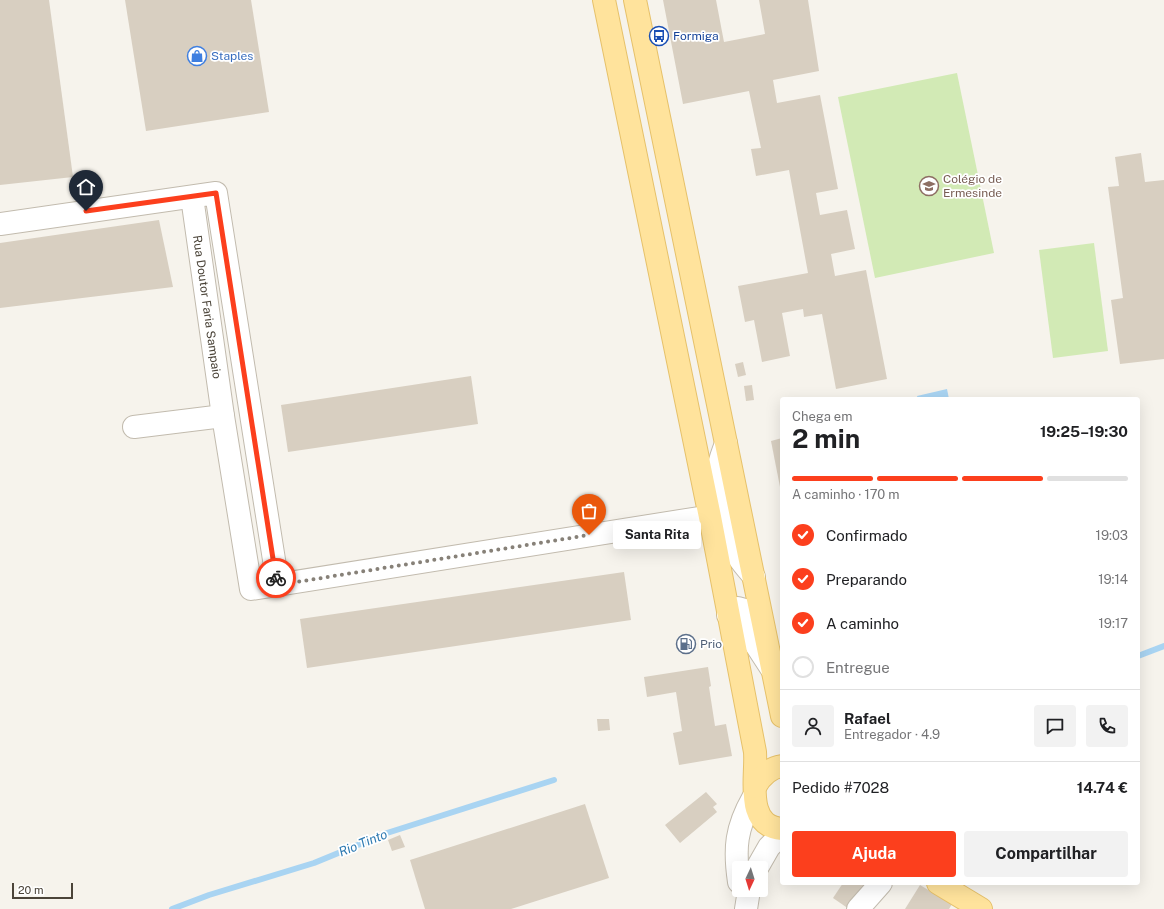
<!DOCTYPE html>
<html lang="pt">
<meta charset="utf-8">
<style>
:root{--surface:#fff;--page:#f2f2f2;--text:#202124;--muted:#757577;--line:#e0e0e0;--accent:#fc3f1d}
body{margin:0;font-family:"Public Sans",sans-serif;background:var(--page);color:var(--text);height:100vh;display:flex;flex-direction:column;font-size:15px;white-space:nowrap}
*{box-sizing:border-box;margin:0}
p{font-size:13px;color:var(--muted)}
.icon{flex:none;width:22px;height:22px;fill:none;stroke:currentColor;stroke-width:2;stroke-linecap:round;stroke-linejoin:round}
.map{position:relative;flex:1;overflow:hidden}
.details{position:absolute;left:780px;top:397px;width:360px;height:488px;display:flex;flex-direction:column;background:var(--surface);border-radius:4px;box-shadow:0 4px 16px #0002}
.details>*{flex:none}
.needle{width:26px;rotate:184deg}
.fabs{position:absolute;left:732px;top:861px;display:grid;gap:8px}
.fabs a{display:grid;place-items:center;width:36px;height:36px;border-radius:4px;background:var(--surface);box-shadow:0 4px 16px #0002;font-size:20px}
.scale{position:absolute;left:12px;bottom:10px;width:61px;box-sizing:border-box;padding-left:4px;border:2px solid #4b4439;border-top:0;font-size:11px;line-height:14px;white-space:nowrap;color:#4b4439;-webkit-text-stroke:3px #fff;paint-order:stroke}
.pin{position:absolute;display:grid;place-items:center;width:34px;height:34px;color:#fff;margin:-41px -17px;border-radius:50% 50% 50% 0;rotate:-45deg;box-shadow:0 0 4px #0007}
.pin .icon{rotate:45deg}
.courier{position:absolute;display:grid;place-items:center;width:40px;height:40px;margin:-20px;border:3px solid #fc3f1d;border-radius:50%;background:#fff;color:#222;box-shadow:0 1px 5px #0007}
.bubble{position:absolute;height:28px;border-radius:4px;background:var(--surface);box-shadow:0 4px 16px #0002;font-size:13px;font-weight:700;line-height:28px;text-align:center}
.head em{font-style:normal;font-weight:700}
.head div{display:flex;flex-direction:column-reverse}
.head{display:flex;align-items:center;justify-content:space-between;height:68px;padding:0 12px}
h1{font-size:26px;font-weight:700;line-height:30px}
.bar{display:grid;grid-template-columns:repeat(4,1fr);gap:6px 4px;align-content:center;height:48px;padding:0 12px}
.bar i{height:5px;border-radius:3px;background:var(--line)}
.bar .active{background:var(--accent)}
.bar p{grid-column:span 4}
.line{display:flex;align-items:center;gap:10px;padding:0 12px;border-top:1px solid var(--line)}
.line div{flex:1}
.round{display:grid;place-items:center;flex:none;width:42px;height:42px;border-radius:4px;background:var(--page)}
ol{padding:0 12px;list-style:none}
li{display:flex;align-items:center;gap:12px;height:44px}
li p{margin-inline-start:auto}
li .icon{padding:4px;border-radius:50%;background:var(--accent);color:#fff;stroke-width:4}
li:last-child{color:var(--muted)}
li i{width:22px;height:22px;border:2px solid var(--line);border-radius:50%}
.button{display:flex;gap:8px;margin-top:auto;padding:8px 12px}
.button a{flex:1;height:46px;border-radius:4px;background:var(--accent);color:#fff;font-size:16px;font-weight:700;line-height:46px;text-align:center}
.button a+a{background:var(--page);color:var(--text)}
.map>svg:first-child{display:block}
.green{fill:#d2eab5}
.water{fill:#a9d4f2}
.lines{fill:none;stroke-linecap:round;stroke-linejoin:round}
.stream{stroke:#a9d4f2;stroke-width:6}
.building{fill:#d8cfc1}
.minor-casing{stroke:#c2bbae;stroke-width:24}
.major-casing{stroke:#e6c16a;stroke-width:24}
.minor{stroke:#fff;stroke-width:22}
.major{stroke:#ffe39c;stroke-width:22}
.done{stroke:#878178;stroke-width:4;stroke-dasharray:0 7.2}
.route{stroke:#fc3f1d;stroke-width:5}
.labels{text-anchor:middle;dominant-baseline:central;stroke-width:3.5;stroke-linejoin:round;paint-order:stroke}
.transit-label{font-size:12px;fill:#164399;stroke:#fff;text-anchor:start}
.shop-label{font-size:12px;fill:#366cbe;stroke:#fff;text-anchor:start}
.education-label{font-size:12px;fill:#785e54;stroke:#fff;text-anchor:start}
.street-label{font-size:12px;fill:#4b4439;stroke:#fff}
.service-label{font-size:12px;fill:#4e5e75;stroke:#fff;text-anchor:start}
.water-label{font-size:13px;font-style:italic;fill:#2e7ab2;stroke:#fff}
</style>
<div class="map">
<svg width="1164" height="909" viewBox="0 0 1164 909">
<rect width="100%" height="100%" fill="#f6f3ec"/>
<g class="green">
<path d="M957,73l37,180 -119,25 -37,-181z"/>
<path d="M1094,243l14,108 -55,7 -14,-108z"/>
</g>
<path class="water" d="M947,389l2,10h-31l-1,-3z"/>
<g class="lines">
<g class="stream">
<path d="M1138,656l26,-10"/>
<path d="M172,909l37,-14 105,-32 73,-30 167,-53"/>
</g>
</g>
<g class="building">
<path d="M0,0h49l24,177 -73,8z"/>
<path d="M125,0h126l18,112 -123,19z"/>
<path d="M663,0h53l8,42 41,-8 -6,-34h49l11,71 -46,9 4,23 43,-8 18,94 -22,4 4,22 27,-5 8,39 -24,5 4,22 31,-6 21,109 -51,10 -14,-75 -18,3 -1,-8 -21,4 8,43 -28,6 -8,-42 -9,2 -7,-36 70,-13 -19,-103 -33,6 -5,-27 10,-1 -12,-57 -66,13z"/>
<path d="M1141,153l4,29 19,-2v179l-44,5 -9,-64 12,-2 -15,-111 11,-1 -4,-29z"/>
<path d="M159,220l14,67 -173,21v-65z"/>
<path d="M743,362l3,13 -8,2 -3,-13z"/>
<path d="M471,376l7,48 -190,28 -7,-47z"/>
<path d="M752,385l2,15 -8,1 -2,-15z"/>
<path d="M782,438v54h-1l-10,-51z"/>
<path d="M624,572l7,48 -324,48 -7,-49z"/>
<path d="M708,667l3,19 -2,1 6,39 11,-2 6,32 -53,9 -6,-32 9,-2 -6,-39 -29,5 -3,-20z"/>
<path d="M597,719h12l1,11 -12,1z"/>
<path d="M706,792l11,12 -4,3 4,5 -37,31 -15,-18z"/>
<path d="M585,804l24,74 -98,31h-86l-15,-49z"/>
<path d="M400,835l5,12 -13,4 -4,-11z"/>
<path d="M843,883h28l-22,26 -16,-11z"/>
<path d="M920,885l32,19 -3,5h-44z"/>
</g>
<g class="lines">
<defs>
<g id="minor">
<path d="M192,197l31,219 28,173 467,-74c19,11 12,21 19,39 3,8 12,16 17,23"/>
<path d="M0,224l216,-31 62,392"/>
<path d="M134,427l89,-11"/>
<path d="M709,515c27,-15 9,-25 10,-48 0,-7 5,-17 7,-24"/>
<path d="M728,615l10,-7 11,3 7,34 15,23"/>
<path d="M757,868l12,-21 13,-13"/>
<path d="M739,882c-5,-34 -3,-54 14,-84"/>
<path d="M746,909l3,-19"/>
<path d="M858,909l23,-26"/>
</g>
<g id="major">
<path d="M604,0l106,517 45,235c2,25 -11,74 27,77"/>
<path d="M635,0l147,716"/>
<path d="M755,787c6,-11 14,-19 27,-21"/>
<path d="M938,883l43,26"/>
</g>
</defs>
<use href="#minor" class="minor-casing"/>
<use href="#major" class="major-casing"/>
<use href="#minor" class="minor"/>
<use href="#major" class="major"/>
</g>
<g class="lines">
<path class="done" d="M276,578l2,7 311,-50"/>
<path class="route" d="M86,211l130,-18 60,385"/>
</g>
<defs>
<symbol id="bus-ring" viewBox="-11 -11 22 22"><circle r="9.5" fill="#fff" stroke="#1a4fb4" stroke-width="1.5"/><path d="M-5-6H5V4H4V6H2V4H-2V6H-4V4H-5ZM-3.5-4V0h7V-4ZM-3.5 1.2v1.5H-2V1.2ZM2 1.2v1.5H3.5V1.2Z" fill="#1a4fb4"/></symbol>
<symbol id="shop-ring" viewBox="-11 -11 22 22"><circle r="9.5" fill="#fff" stroke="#3f7fe0" stroke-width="1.5"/><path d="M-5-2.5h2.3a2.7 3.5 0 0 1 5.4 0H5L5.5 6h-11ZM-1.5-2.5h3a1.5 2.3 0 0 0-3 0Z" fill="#3f7fe0"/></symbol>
<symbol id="school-ring" viewBox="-11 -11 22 22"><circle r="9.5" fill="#fff" stroke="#8d6e63" stroke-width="1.5"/><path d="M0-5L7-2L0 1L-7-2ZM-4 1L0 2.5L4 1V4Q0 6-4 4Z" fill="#8d6e63"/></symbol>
<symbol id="fuel-ring" viewBox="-11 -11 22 22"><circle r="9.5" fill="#fff" stroke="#5c6f8a" stroke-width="1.5"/><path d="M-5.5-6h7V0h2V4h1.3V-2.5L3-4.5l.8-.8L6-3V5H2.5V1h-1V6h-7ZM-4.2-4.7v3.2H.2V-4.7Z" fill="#5c6f8a"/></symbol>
</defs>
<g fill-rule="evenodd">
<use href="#bus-ring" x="648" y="25" width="22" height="22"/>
<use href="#shop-ring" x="186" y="45" width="22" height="22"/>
<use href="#school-ring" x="918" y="175" width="22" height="22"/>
<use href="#fuel-ring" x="675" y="633" width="22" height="22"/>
</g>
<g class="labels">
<g class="transit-label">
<text x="673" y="36">Formiga</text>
</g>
<g class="shop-label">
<text x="211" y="56">Staples</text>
</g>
<g class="education-label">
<text x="943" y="179">Colégio de<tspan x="943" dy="14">Ermesinde</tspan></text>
</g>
<g class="street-label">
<text transform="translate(207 307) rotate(82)">Rua Doutor Faria Sampaio</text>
</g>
<g class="service-label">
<text x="700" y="644">Prio</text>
</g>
<g class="water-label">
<text transform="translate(363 843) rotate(-22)">Rio Tinto</text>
</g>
</g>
</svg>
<div class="fabs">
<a><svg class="needle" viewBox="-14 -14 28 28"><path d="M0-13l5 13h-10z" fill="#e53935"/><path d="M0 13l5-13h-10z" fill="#757577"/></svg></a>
</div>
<div class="scale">20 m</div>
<div class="pin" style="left:589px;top:535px;background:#ea580c"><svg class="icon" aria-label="bag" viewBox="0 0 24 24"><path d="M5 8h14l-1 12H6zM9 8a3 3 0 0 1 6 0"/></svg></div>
<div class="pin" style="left:86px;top:211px;background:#1f2937"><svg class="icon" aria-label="home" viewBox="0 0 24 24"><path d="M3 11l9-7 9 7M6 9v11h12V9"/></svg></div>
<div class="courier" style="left:276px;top:578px"><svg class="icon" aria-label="bike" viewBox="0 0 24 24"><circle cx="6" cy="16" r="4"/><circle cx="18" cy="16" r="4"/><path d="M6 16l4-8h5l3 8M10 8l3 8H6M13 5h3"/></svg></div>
<div class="bubble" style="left:613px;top:521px;width:88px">Santa Rita</div>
<section class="details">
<div class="head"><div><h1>2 min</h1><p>Chega em</p></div><em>19:25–19:30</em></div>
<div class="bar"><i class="active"></i><i class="active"></i><i class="active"></i><i></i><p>A caminho · 170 m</p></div>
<ol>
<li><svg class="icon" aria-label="check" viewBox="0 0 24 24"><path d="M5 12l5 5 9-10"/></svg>Confirmado<p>19:03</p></li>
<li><svg class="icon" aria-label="check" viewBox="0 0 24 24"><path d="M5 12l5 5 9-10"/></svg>Preparando<p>19:14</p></li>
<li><svg class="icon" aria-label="check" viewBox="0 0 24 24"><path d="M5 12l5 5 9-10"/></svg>A caminho<p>19:17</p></li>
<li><i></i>Entregue</li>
</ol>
<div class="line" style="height:72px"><a class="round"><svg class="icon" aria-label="person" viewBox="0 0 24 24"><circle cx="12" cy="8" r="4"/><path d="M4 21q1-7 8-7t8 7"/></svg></a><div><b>Rafael</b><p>Entregador · 4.9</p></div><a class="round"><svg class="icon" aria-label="chat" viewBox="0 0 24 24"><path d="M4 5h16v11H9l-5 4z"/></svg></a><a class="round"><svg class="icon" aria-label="phone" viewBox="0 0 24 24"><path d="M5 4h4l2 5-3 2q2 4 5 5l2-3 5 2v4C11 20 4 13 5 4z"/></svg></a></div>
<div class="line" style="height:52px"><div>Pedido #7028</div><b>14.74 €</b></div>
<div class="button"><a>Ajuda</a><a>Compartilhar</a></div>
</section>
</div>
